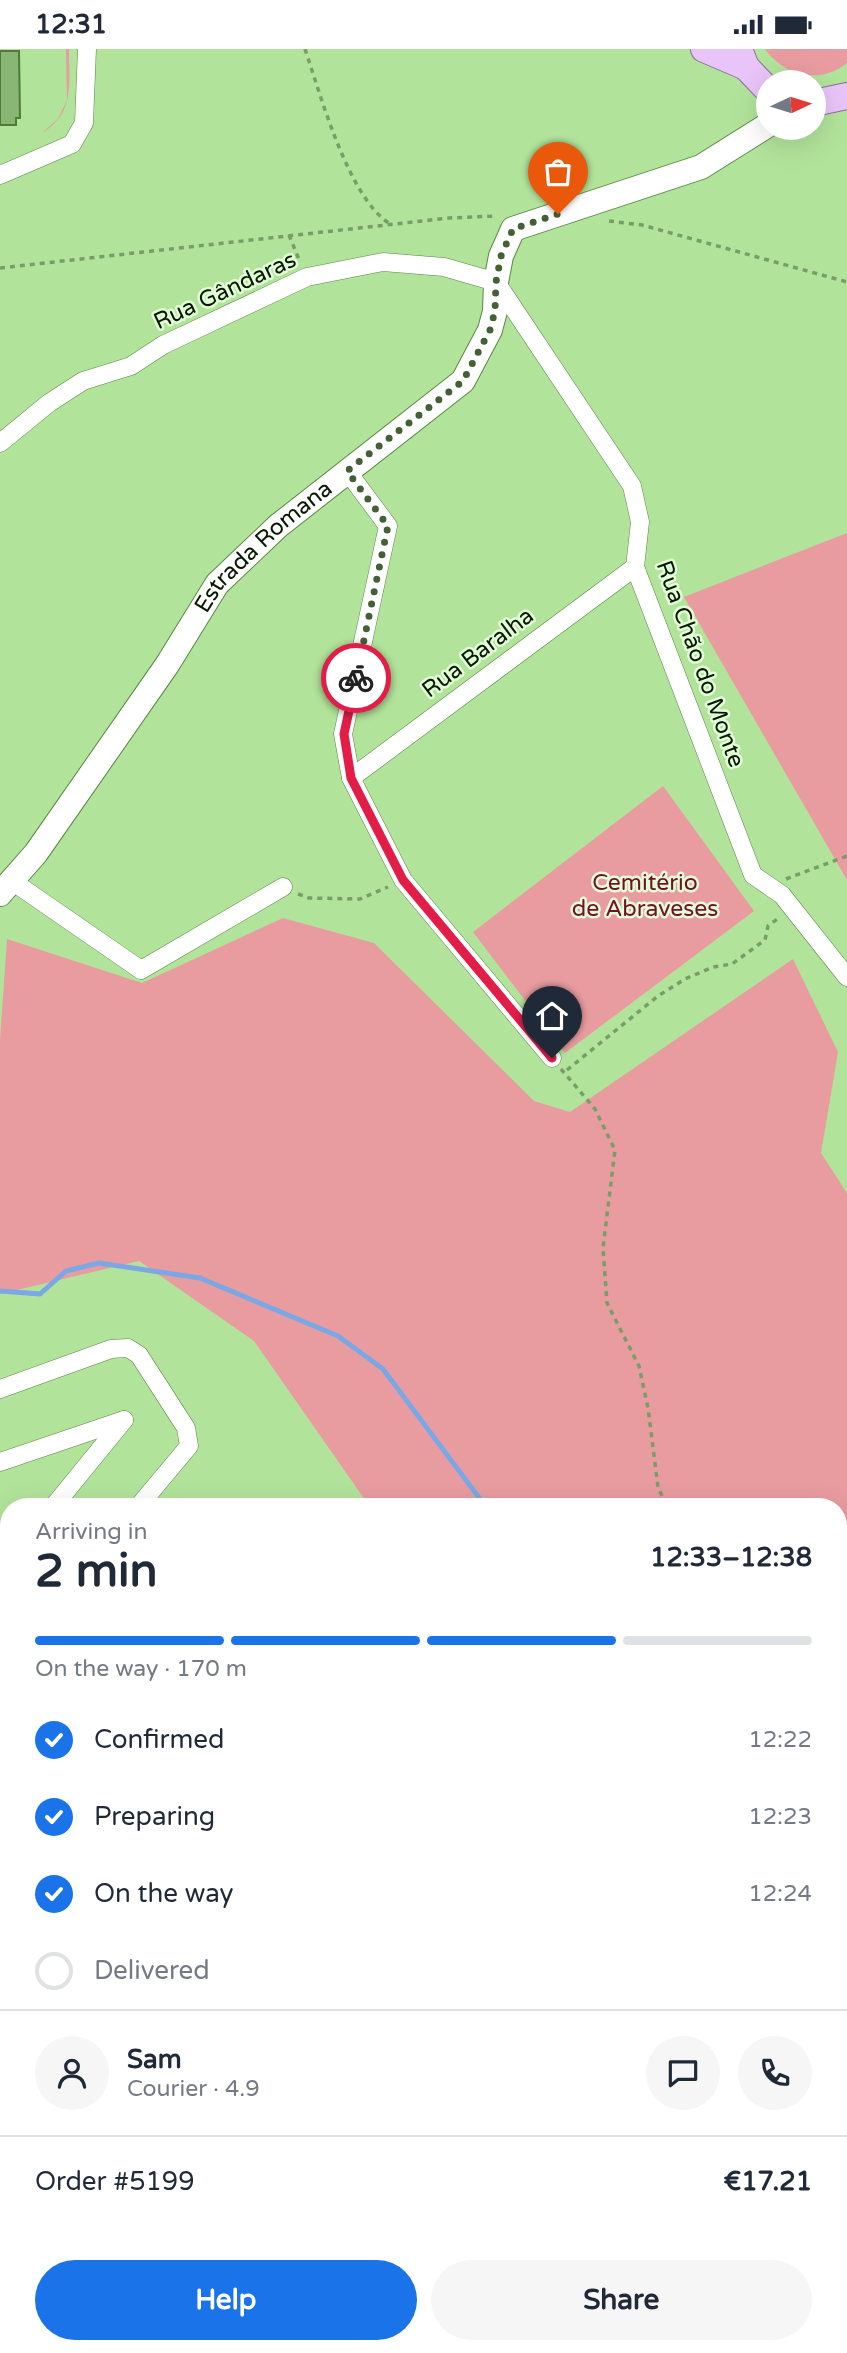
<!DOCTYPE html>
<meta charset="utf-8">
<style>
:root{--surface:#fff;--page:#f6f6f7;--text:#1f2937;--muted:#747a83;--line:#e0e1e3;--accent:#1a73e8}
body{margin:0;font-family:"Varela Round",sans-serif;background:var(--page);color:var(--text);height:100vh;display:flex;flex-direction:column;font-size:26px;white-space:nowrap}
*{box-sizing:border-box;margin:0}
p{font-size:23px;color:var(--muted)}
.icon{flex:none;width:38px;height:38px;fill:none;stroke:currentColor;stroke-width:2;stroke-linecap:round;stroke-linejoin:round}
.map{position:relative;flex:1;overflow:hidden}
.panel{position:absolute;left:0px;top:1449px;width:847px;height:856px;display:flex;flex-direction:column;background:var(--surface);border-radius:28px 28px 0 0;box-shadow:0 7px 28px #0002}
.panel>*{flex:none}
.needle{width:46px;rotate:86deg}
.controls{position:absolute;left:756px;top:21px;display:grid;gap:14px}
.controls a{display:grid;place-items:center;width:70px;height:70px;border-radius:50%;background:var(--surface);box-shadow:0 7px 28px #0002;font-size:35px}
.pin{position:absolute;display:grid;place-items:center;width:60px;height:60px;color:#fff;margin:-72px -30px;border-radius:50% 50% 50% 0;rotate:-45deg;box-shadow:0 0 7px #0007}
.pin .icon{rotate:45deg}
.courier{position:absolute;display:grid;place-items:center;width:70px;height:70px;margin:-35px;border:5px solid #e11d48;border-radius:50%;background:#fff;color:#222;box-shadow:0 2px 9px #0007}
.overview em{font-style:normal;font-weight:700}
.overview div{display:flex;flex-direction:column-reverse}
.overview{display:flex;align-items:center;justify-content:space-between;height:119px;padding:0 35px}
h1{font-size:46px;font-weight:700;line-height:52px}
.bar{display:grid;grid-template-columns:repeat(4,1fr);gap:10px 7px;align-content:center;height:84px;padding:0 35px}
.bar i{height:9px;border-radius:5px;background:var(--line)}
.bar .active{background:var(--accent)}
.bar p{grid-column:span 4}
.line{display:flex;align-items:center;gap:18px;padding:0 35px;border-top:2px solid var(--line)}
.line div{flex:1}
.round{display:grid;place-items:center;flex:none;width:74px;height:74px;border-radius:37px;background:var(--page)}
ol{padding:0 35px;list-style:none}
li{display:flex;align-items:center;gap:21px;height:77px}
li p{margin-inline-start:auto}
li .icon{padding:7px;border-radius:50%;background:var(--accent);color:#fff;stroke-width:4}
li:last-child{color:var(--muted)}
li i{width:38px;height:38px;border:4px solid var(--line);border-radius:50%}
.cta{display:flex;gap:14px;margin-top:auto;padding:14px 35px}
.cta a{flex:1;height:80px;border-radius:42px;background:var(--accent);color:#fff;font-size:28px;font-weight:700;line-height:80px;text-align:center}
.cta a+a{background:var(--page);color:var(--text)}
.status{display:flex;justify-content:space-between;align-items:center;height:49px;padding:0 35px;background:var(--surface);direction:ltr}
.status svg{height:19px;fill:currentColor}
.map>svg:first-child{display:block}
.green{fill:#e89ca0}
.forest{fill:#d28186}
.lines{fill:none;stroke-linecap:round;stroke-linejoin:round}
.stream{stroke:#7ba8e4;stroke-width:5}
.building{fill:#89b575;stroke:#4f7b38;stroke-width:2}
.street-casing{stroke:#5a8742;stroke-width:19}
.secondary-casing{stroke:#5a8742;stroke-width:26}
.primary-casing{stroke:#916e9f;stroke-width:28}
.path{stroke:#789e67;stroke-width:3.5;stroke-dasharray:5 5;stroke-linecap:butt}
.street{stroke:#fff;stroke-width:18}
.secondary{stroke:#fff;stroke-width:24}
.primary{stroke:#e9c4f8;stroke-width:26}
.done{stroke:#446037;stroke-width:7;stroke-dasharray:0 12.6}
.route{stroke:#e11d48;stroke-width:9}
.labels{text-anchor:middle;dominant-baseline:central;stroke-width:5;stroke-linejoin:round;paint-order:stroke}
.street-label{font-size:23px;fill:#081901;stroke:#e3fcd8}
.park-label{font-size:23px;fill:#721025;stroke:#e3fcd8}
</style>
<div class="status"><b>12:31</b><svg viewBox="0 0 49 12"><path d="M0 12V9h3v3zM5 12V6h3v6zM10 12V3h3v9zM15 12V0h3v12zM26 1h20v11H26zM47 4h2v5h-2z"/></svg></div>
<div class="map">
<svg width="847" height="2304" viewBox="0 0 847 2304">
<rect width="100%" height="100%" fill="#b2e39b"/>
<g class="green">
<path d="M66,0h3c0,34 6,65 -27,84l16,-14 9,-19z"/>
<path d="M765,0h82v14c-27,22 -63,13 -82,-14z"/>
<path d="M847,484v347l-163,-283z"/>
<path d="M663,737l91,125 -189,142 -92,-121z"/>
<path d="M283,869l91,25 160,158 36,11 223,-153 45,93 -17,101 26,40v1160h-95l1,-8h85v-200l9,-14 -9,-16v-608h-468l-116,-166 -115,-80 -139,33v-255l7,-100 135,44z"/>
</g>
<path class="forest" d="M847,2216v42l-9,-3v-11z"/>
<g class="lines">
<g class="stream">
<path d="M0,1242l40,3 26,-23 33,-8 101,15 138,58 45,33 103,138"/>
<path d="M838,1937l9,3"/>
</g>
</g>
<path class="building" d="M0,2h19l1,67h-4v7h-16z"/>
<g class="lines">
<defs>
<g id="street">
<path d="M0,126l72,-31 12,-21 3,-74"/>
<path d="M0,394l49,-40 34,-22 48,-15 32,-21 144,-68 76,-15 61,5 52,15 136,204 8,36 -5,45 118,308 29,20 65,82"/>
<path d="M347,422l41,55 -45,208 8,44 52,102 149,178"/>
<path d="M351,729l284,-211"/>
<path d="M12,832l129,89 142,-83"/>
<path d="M0,1340l111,-40 17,-1 11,7 47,73 3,18 -51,61"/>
<path d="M0,1413l124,-42"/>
<path d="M53,1458l71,-87"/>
<path d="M0,1522l9,-10"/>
<path d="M0,1629l9,-12"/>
<path d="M0,1910l9,-2"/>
<path d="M576,2304v-8"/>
</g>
<g id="secondary">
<path id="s1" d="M0,845l36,-41 131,-188 50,-81 61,-58 185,-145 27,-51 5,-19 1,-29 5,-26 12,-27 188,-62 67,-42"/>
</g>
<g id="primary">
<path d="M704,0l42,18"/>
<path d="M739,0l7,18 22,23"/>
<path d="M814,54l33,-7"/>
</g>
</defs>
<use href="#street" class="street-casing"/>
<use href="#secondary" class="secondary-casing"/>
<use href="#primary" class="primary-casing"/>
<g class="path">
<path d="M305,0c16,47 43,148 85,175"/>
<path d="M609,172l33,4 205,57"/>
<path d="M289,186l11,27"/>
<path d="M0,219l449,-50 47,-2"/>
<path d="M786,830l61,-23"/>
<path d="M298,845l11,4 51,1 28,-12"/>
<path d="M561,1020l34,40 20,41 -12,98 4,55 32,63 9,42 10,79 9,20"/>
<path d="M567,1021l91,-74 27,-17 28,-12 19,-3 33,-24 3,-14 12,-9"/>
<path d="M838,1729l9,5"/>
</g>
<use href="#street" class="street"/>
<use href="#secondary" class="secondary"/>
<use href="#primary" class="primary"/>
</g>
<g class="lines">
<path class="done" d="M356,629l32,-152 -41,-55 116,-90 27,-51 5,-19 1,-29 5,-26 12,-27 45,-15"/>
<path class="route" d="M356,629l-12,56 7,44 52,102 149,178"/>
</g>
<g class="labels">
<g class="street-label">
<text transform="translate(225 242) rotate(-25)">Rua Gândaras</text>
<text stroke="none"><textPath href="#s1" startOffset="438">Estrada Romana</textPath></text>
<text transform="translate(478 604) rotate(-37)">Rua Baralha</text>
<text transform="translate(700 615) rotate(70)">Rua Chão do Monte</text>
</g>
<g class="park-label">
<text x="645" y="834">Cemitério<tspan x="645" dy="26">de Abraveses</tspan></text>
</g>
</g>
</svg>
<div class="controls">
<a><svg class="needle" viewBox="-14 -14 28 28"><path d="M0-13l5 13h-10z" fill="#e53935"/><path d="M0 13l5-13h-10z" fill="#747a83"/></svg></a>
</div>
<div class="pin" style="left:558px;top:165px;background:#ea580c"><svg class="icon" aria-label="bag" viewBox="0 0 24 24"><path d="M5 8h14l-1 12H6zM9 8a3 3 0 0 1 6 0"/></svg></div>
<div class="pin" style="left:552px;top:1009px;background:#1f2937"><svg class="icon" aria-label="home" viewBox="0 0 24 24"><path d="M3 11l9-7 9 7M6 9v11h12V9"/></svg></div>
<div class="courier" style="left:356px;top:629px"><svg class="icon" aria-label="bike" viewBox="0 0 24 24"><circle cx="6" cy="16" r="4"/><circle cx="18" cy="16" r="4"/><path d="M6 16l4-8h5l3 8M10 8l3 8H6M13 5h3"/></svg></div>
<section class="panel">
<div class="overview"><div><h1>2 min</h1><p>Arriving in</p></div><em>12:33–12:38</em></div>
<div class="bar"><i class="active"></i><i class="active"></i><i class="active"></i><i></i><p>On the way · 170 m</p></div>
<ol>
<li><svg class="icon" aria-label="check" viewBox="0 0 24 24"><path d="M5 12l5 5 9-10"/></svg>Confirmed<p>12:22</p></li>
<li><svg class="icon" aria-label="check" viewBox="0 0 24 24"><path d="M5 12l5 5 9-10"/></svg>Preparing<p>12:23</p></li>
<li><svg class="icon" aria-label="check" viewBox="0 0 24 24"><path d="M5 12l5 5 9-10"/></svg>On the way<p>12:24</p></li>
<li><i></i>Delivered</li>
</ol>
<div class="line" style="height:126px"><a class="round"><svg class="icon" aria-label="person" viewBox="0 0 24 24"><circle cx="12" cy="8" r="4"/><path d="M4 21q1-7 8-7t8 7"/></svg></a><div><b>Sam</b><p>Courier · 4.9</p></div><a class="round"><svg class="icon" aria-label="chat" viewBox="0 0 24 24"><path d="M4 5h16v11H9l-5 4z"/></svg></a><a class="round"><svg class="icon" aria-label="phone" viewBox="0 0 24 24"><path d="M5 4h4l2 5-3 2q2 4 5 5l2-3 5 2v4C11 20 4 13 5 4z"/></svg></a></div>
<div class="line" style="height:91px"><div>Order #5199</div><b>€17.21</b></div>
<div class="cta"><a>Help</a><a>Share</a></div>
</section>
</div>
